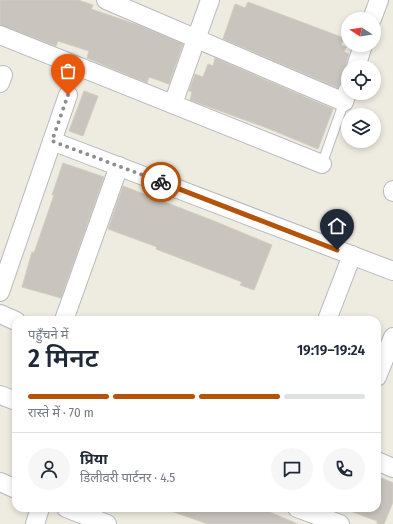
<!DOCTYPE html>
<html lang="hi">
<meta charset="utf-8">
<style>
:root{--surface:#fff;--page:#f6f6f7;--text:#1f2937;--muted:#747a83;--line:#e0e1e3;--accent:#b45309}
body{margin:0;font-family:"Fira Sans Condensed","Noto Sans Devanagari",sans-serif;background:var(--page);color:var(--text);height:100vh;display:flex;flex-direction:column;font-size:15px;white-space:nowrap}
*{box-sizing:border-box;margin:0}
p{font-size:13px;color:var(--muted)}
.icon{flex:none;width:22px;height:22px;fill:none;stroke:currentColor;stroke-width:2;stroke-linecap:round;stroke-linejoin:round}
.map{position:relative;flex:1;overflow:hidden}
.side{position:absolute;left:12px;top:316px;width:369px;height:196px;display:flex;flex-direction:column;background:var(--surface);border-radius:12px;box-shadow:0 2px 6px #0003}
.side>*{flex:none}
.needle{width:26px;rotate:282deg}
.buttons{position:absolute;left:341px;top:12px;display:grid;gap:8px}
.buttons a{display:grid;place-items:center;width:40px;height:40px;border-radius:50%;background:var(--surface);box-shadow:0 2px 6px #0003;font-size:20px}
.pin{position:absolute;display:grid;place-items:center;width:34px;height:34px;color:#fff;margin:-41px -17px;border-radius:50% 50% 50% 0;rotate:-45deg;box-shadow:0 0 4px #0007}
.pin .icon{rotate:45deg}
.courier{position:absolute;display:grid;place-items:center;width:40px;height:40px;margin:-20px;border:3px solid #b45309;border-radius:50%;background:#fff;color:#222;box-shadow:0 1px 5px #0007}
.overview em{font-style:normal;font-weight:600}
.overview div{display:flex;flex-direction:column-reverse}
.overview{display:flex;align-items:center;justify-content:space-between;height:68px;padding:0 16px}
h1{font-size:26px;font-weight:600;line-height:30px}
.bar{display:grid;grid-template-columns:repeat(4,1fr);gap:6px 4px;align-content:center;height:48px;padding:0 16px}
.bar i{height:5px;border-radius:3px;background:var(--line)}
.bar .active{background:var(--accent)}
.bar p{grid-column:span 4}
.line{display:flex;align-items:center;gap:10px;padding:0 16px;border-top:1px solid var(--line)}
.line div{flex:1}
.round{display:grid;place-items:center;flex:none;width:42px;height:42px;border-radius:21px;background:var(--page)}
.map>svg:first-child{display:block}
.building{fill:#c9c5be;stroke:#d3ccbe}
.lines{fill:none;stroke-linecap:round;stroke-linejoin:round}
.service-casing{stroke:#b6b9be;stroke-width:11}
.minor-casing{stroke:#b6b9be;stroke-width:20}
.service{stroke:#fff;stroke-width:9}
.minor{stroke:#fff;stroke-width:18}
.done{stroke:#8d8f8f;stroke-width:4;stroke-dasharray:0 7.2}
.route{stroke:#b45309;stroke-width:5}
</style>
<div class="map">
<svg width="393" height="524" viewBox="0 0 393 524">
<rect width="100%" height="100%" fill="#eeebe0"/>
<g class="building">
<path d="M0,0h78l15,5 -2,4 47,16 45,19 -14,40 -20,-7 -2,6 -60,-25 2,-7 -31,-10 -2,5 -56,-21z"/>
<path d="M248,2l96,36 -3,7 5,2 -2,5 5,2 -3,10v7l-4,10 -4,7 -115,-49 12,-35 10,4z"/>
<path d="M215,58l118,51 -15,40 -51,-21 -77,-28 2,-8 -3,-1 6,-17 8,3 5,-13 5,2z"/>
<path d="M84,91l14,5 -15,40 -14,-5z"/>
<path d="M63,163l41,14 -43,121 -39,-11 10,-35 2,1 20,-58h-2z"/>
<path d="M123,186l91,35 58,24 -18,45 -14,-5 2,-3 -86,-33 1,-2 -49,-18z"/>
<path d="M377,476l16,7v19l-9,22h-7v-3l-32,-12 32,-1z"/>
<path d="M169,508h91l38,16h-90l-40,-14z"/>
</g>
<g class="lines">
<defs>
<path id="service" d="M322,164l22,-62"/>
<g id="minor">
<path d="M106,0l238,102 4,-12"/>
<path d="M372,19l7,-19"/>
<path d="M0,35l322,129"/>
<path d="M356,67l7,-22"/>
<path d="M0,83l3,-8"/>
<path d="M173,104l37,-104"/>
<path d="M52,141l341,130"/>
<path d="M393,190v2"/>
<path d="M0,292l68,-197"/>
<path d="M0,314l16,7"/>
<path d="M64,320l55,-154"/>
<path d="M327,320l25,-65"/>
<path d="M377,377l16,-40"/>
<path d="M0,395l16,6"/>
<path d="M377,461l16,7"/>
<path d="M0,482l16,7"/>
<path d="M66,508l41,16"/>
<path d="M297,508l43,16"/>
<path d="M35,524l5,-16"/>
</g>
</defs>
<use href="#service" class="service-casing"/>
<use href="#minor" class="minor-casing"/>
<use href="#service" class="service"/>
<use href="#minor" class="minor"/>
</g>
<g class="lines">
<path class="done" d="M68,95l-16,46 109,41"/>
<path class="route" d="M161,182l176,68"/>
</g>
</svg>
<div class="buttons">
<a><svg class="needle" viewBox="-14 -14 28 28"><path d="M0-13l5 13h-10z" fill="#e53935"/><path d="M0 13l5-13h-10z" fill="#747a83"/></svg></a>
<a><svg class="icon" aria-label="locate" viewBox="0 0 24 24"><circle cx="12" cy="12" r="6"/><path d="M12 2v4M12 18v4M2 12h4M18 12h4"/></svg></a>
<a><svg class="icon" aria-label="layers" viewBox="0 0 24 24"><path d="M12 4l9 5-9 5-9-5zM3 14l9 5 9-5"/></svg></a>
</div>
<div class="pin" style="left:68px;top:95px;background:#ea580c"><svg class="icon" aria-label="bag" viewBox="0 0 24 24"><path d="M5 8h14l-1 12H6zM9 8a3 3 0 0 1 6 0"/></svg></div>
<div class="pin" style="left:337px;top:250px;background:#1f2937"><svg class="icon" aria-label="home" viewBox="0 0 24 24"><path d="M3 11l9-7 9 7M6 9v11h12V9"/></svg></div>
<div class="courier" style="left:161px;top:182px"><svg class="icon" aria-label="bike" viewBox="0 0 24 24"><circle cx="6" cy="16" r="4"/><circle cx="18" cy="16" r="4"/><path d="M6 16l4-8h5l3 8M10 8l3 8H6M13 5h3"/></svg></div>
<section class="side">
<div class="overview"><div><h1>2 मिनट</h1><p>पहुँचने में</p></div><em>19:19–19:24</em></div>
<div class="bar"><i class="active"></i><i class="active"></i><i class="active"></i><i></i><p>रास्ते में · 70 m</p></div>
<div class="line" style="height:72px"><a class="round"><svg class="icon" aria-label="person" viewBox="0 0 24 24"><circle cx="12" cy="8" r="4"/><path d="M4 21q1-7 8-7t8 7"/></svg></a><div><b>प्रिया</b><p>डिलीवरी पार्टनर · 4.5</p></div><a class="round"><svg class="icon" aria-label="chat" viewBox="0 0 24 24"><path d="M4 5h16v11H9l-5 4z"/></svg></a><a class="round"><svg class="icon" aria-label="phone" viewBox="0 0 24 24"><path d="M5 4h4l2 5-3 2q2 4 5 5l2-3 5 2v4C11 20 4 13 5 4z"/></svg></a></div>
</section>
</div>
